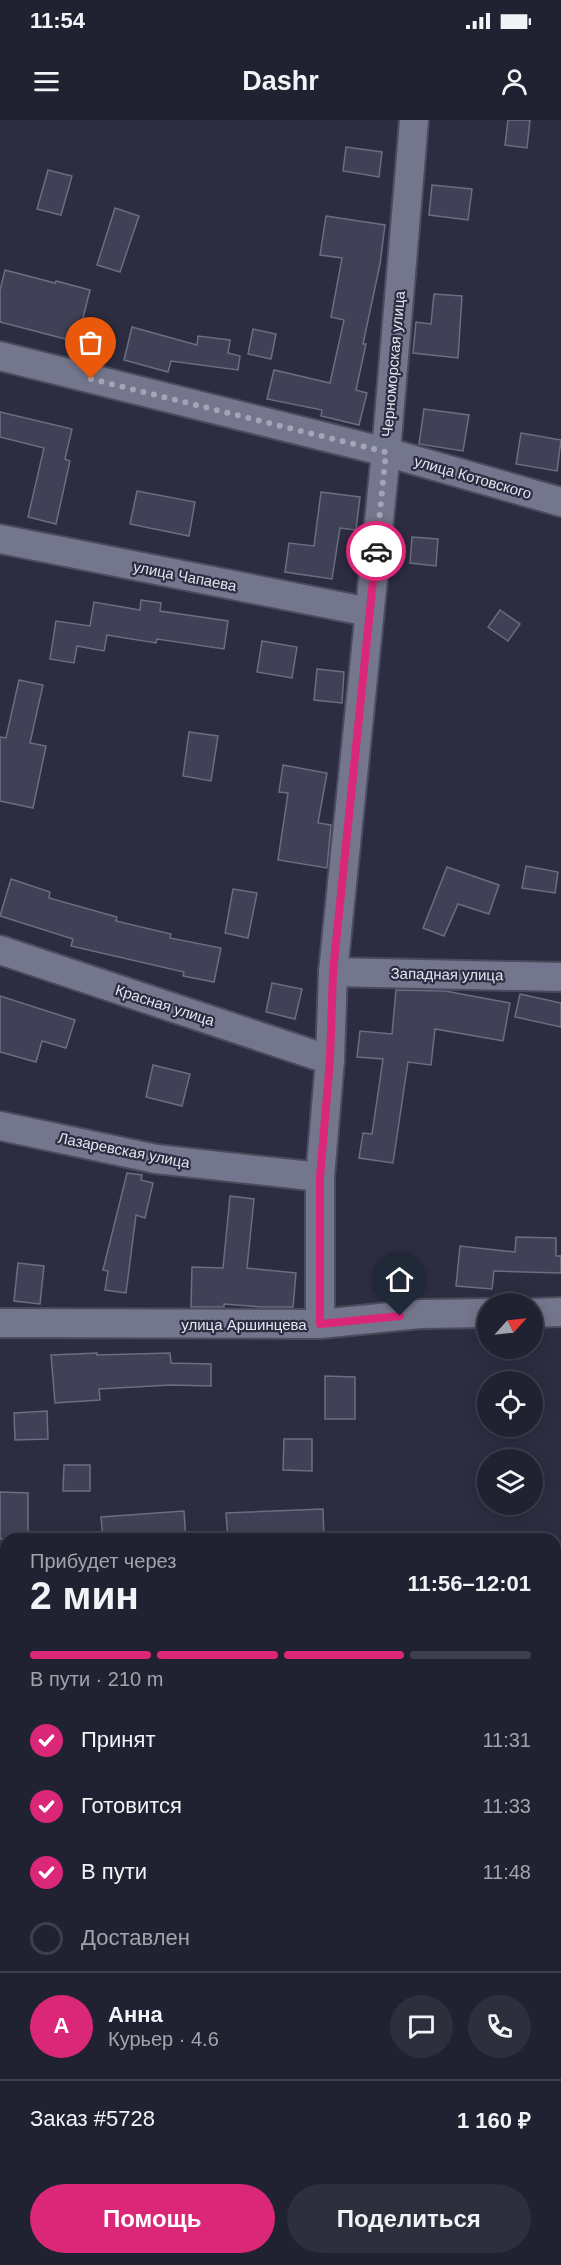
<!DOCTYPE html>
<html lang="ru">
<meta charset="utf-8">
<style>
:root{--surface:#212231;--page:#2d2f3d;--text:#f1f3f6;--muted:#a2a4ab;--line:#3e3f4d;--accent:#db2777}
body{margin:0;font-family:Helvetica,sans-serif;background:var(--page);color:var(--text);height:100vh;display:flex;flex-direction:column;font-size:22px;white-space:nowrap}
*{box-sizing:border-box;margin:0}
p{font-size:20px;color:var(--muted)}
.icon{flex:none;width:33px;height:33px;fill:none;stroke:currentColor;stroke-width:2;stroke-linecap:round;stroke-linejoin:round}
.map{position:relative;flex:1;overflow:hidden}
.details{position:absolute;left:0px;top:1413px;width:561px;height:732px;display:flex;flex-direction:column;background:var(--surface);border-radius:18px 18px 0 0;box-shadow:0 3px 15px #0003,0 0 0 2px var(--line)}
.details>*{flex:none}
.needle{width:39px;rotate:63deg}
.fabs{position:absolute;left:477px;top:1173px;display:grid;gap:12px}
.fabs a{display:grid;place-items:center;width:66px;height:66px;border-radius:50%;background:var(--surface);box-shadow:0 3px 15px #0003,0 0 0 2px var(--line);font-size:30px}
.pin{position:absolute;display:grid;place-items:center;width:51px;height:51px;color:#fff;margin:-62px -26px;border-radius:50% 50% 50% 0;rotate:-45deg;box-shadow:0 0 6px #0007}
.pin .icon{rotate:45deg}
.courier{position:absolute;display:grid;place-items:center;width:60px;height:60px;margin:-30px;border:4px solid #db2777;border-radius:50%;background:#fff;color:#222;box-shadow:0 2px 8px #0007}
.headline em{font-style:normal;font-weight:600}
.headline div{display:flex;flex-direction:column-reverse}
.headline{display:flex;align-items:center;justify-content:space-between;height:102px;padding:0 30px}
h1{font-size:39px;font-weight:600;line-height:45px}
.bar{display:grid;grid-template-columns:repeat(4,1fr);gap:9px 6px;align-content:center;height:72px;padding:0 30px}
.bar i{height:8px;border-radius:4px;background:var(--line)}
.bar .selected{background:var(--accent)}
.bar p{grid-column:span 4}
.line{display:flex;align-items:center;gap:15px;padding:0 30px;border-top:2px solid var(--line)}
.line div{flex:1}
.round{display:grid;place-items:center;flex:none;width:63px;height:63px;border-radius:32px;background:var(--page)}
ol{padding:0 30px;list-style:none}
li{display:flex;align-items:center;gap:18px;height:66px}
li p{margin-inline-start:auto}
li .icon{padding:6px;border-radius:50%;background:var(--accent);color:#fff;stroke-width:4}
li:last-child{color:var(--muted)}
li i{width:33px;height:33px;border:3px solid var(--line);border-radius:50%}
.cta{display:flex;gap:12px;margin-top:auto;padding:12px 30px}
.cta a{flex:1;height:69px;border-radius:36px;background:var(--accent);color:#fff;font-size:24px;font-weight:600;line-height:69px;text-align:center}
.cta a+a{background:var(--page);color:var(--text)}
.status{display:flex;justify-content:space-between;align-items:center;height:42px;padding:0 30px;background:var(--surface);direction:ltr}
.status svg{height:16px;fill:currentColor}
header{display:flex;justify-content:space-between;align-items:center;height:78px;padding:0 30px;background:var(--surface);font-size:27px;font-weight:600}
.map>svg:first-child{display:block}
.building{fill:#404156;stroke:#6b6d83;stroke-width:1.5}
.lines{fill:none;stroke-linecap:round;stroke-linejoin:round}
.minor-casing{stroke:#4a4b5c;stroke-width:32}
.minor{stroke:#73768c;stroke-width:28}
.done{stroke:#a4a5b4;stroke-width:6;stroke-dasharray:0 10.8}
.route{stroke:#db2777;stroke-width:8}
.labels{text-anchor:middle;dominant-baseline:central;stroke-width:4.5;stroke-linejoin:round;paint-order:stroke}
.street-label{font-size:15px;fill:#e4e6f2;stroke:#2c2d41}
</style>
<div class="status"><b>11:54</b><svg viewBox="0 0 49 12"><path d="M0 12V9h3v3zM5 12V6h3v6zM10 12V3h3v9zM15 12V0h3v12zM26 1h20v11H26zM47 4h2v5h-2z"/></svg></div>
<header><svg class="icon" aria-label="menu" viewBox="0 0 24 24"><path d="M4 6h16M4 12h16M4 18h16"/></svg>Dashr<svg class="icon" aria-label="person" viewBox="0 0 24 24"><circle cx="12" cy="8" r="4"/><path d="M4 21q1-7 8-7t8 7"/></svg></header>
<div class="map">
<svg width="561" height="2145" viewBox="0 0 561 2145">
<rect width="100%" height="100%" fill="#2c2d41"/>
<g class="building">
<path d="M508,0h22l-3,28 -22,-3z"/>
<path d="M346,27l36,5 -3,25 -36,-6z"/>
<path d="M48,50l24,6 -11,39 -24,-6z"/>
<path d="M432,65l40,4 -4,31 -39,-5z"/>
<path d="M115,88l24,8 -19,56 -23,-7z"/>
<path d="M326,96l59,9 -5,39 -17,80h3l-10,46 11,3 -8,32 -38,-9 1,-6 -55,-11 7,-29 56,13 14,-63 -13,-3 11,-59 -22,-3z"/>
<path d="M5,150l50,13 1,-2 34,9 -13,52 -77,-20v-32z"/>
<path d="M434,174l28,2 -4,62 -45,-5 3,-31 15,2z"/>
<path d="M132,207l65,18 1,-9 32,4 -2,13 12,3 -2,14 -67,-9 -3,11 -44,-12z"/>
<path d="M253,209l23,5 -5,25 -23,-5z"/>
<path d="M424,289l45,6 -6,36 -44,-7z"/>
<path d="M0,292l72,17 -7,30 5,2 -14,63 -28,-7 16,-69 -44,-11z"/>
<path d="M521,313l40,7 -4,31 -41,-7z"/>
<path d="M137,371l58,11 -6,34 -59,-12z"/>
<path d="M321,372l39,5 -4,33 -16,-2 -8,51 -47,-7 4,-29 25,3z"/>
<path d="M412,417l26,2 -2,27 -26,-3z"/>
<path d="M141,480l20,3 -1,8 68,10 -4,28 -67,-10 -1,4 -49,-8 -3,16 -27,-5 -3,17 -24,-4 6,-38 34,5 4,-24 46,8z"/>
<path d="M500,490l20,14 -12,17 -20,-14z"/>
<path d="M262,521l35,6 -5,31 -35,-6z"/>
<path d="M317,549l27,3 -2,31 -28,-3z"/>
<path d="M19,560l24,5 -13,58 16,3 -13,62 -33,-7v-64l6,1z"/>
<path d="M189,612l29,4 -7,45 -28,-5z"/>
<path d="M283,645l44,8 -9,50 13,2 -4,43 -49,-8 10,-67 -9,-1z"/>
<path d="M526,746l32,6 -3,21 -33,-5z"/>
<path d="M447,747l52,18 -10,29 -31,-10 -14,32 -21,-8z"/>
<path d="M11,759l39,13 -1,6 68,19 -1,4 55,13 -1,4 51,10 -7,34 -31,-6 1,-4 -113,-26 2,-7 -73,-23z"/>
<path d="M233,769l24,4 -9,45 -23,-5z"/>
<path d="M272,863l30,6 -7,30 -29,-7z"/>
<path d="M396,870l49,1 65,12 -7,38 -68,-12 -4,36 -23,-3 -15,101 -34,-5 4,-25 9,1 11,-75 -26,-2 3,-26 32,3z"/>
<path d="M520,874l41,9v24l-46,-10z"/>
<path d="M0,876l75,24 -9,28 -24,-7 -6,21 -36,-10z"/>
<path d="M153,945l37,9 -8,32 -36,-9z"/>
<path d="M127,1053l15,2 -1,5 12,3 -8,35 -9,-3 -10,78 -21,-3 3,-19 -5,-1z"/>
<path d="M230,1076l24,3 -7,69 49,5 -3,34h-32l-37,-3v3h-33l1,-40 31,1z"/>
<path d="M516,1117l40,1v18h5v17l-67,-2 -2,18 -36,-3 4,-40 55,6z"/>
<path d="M18,1143l26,3 -4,38 -26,-3z"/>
<path d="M97,1233v2l73,-2 1,10 40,1v22l-40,-1 -72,4 1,11 -45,3 -4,-48z"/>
<path d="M325,1256l30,1v42h-30z"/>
<path d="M47,1291l1,28 -33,1 -1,-27z"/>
<path d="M284,1319h28v32l-29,-1z"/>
<path d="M64,1345h26v26h-27z"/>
<path d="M0,1372l28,1v46h-28z"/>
<path d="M323,1389l1,30h-96l-2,-26z"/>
<path d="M184,1391l2,28h-83l-2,-22z"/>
</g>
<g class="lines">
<defs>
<g id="minor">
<path d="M0,236l386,96 175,50"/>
<path d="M0,419l369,73"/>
<path d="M0,830l330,110"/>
<path d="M333,852l228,5"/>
<path d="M0,1006l156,33 164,18"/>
<path d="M532,1193l29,-1"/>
<path d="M0,1203l320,1 100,-10 68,-1"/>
<path d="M320,1204v-147l10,-117 3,-88 53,-520 28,-332"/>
<path d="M555,1481h6"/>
<path d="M0,1504h6"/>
</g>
</defs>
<use href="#minor" class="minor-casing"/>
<use href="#minor" class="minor"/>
</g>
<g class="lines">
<path class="done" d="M91,259l295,73 -10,99"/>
<path class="route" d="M376,431l-43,421 -3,88 -10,117v147l80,-8"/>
</g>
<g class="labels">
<g class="street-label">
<text transform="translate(393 244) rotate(-85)">Черноморская улица</text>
<text transform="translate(473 357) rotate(16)">улица Котовского</text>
<text transform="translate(185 456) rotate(11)">улица Чапаева</text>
<text transform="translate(447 854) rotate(1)">Западная улица</text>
<text transform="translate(165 885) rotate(18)">Красная улица</text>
<text transform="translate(124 1030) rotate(11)">Лазаревская улица</text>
<text x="244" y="1204">улица Аршинцева</text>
</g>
</g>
</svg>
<div class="fabs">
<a><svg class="needle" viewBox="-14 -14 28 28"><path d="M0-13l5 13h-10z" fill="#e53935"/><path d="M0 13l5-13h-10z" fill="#a2a4ab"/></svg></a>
<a><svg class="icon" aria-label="locate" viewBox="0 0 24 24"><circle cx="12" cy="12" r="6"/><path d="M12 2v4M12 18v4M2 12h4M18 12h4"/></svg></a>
<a><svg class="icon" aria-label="layers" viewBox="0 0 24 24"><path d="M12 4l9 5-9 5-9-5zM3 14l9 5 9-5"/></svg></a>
</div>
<div class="pin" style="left:91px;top:259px;background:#ea580c"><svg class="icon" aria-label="bag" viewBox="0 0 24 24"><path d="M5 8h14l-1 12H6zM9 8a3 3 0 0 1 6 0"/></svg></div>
<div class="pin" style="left:400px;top:1196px;background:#1f2937"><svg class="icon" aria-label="home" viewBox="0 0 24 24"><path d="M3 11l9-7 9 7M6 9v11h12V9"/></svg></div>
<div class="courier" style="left:376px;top:431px"><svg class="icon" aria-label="car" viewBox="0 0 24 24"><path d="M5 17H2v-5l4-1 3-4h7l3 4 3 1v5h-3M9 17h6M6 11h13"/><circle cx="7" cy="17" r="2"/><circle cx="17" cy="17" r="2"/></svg></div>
<section class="details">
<div class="headline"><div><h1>2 мин</h1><p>Прибудет через</p></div><em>11:56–12:01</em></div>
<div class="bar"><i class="selected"></i><i class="selected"></i><i class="selected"></i><i></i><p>В пути · 210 m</p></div>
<ol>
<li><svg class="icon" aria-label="check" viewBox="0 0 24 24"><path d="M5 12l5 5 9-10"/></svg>Принят<p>11:31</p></li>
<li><svg class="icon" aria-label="check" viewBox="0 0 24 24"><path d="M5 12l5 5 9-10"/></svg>Готовится<p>11:33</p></li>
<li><svg class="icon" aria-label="check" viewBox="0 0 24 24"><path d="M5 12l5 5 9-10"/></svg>В пути<p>11:48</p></li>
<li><i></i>Доставлен</li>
</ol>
<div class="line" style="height:108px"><b class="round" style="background:var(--accent);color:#fff">А</b><div><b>Анна</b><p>Курьер · 4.6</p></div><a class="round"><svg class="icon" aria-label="chat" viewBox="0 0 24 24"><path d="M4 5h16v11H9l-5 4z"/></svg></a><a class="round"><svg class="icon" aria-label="phone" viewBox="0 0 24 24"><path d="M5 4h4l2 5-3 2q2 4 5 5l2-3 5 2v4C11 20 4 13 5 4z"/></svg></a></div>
<div class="line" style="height:78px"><div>Заказ #5728</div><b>1 160 ₽</b></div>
<div class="cta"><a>Помощь</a><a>Поделиться</a></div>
</section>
</div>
